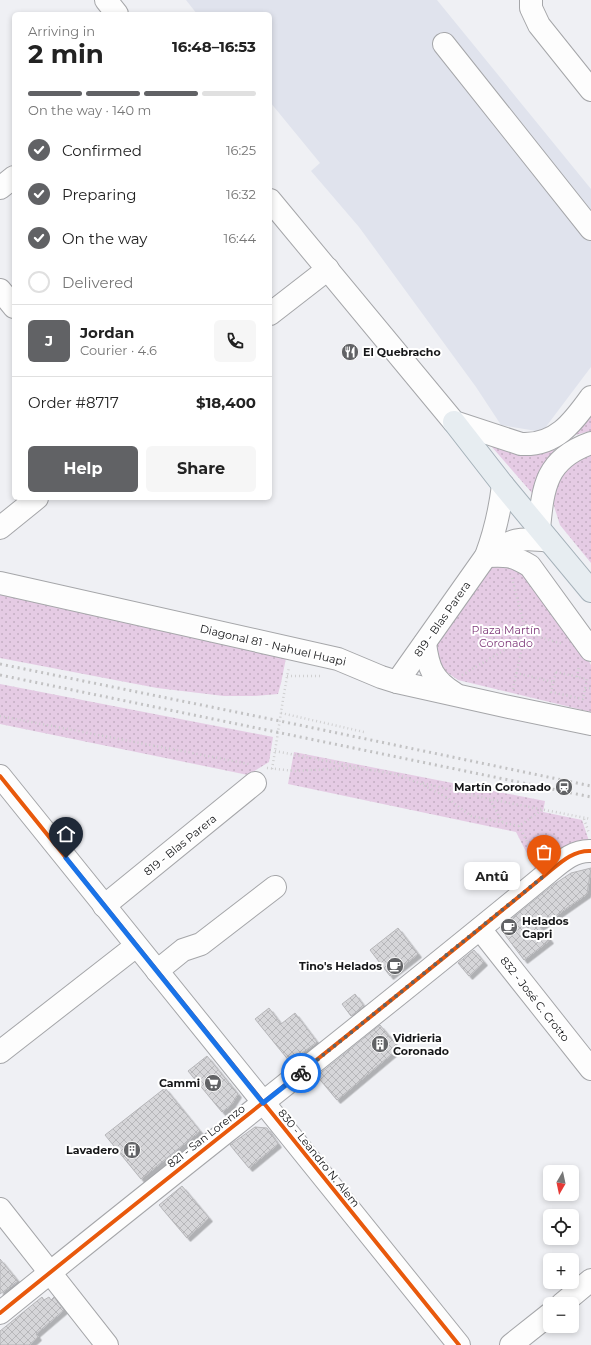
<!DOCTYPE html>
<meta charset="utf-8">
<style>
:root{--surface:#fff;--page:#f6f6f6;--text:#222;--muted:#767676;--line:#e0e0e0;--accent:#616265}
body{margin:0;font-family:Montserrat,sans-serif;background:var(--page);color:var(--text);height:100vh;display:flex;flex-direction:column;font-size:15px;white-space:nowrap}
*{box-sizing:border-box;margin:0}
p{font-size:13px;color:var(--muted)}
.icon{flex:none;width:22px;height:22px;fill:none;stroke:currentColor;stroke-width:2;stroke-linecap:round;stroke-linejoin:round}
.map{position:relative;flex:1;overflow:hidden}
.side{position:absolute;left:12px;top:12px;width:260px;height:488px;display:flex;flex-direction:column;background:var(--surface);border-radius:6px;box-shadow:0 2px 6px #0003}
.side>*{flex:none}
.needle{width:26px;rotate:189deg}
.fabs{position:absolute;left:543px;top:1165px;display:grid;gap:8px}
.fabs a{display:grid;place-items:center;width:36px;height:36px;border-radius:6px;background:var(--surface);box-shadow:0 2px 6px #0003;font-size:20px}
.pin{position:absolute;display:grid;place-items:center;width:34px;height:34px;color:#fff;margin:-41px -17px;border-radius:50% 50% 50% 0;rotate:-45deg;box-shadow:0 0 4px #0007}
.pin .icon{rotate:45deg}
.courier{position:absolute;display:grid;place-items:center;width:40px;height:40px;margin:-20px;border:3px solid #1a73e8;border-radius:50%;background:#fff;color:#222;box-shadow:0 1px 5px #0007}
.bubble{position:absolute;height:28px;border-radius:6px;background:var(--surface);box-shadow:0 2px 6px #0003;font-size:13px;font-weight:700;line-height:28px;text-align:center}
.summary em{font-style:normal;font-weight:700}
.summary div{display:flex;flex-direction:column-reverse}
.summary{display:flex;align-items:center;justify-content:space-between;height:68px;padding:0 16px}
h1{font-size:26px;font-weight:700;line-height:30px}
.bar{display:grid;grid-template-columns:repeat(4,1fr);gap:6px 4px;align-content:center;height:48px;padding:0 16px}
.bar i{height:5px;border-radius:3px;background:var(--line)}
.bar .current{background:var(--accent)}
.bar p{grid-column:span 4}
.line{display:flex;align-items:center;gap:10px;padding:0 16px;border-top:1px solid var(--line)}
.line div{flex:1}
.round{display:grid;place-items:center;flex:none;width:42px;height:42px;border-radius:6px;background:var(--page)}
ol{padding:0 16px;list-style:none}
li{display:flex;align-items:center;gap:12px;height:44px}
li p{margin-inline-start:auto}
li .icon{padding:4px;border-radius:50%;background:var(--accent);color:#fff;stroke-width:4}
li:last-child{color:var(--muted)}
li i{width:22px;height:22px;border:2px solid var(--line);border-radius:50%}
.cta{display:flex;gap:8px;margin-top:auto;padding:8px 16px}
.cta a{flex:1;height:46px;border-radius:6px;background:var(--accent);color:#fff;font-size:16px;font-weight:700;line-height:46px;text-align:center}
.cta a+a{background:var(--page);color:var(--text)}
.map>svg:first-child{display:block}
.built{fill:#e0e3ed}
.grass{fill:url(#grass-dots)}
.building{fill:url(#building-cross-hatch);stroke:#b6b6b9;filter:url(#shadow)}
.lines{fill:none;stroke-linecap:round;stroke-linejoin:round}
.minor-casing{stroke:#a5a6a9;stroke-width:24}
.major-casing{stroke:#a5b1b9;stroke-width:24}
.path{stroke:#cfcfd0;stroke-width:2.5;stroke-dasharray:1 3;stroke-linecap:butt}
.minor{stroke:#fdfdfd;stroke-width:22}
.major{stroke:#e7edf1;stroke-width:22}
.rail{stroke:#c2c2c3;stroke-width:3;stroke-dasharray:2 4;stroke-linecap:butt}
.cycleway-casing{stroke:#fff;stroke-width:6}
.cycleway{stroke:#e8590c;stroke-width:4}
.done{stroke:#616265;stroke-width:4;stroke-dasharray:0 7.2}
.route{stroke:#1a73e8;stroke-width:5}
.labels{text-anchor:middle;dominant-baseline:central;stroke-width:4;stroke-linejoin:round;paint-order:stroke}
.poi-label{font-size:11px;font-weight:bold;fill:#151618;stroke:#fff;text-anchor:end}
.street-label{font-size:11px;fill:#151618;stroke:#fff}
.park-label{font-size:11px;fill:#7e3778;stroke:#fff}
</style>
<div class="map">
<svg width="591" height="1345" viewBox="0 0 591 1345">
<defs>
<pattern id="grass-dots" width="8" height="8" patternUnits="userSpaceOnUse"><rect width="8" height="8" fill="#e5cbe4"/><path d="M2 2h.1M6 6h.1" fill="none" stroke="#c4aec3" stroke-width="1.8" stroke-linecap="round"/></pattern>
<pattern id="building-cross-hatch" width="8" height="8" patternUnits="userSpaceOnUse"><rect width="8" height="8" fill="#d6d6d9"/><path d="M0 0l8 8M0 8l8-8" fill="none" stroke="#b7b7ba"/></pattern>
<filter id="shadow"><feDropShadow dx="3.5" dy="3.5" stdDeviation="0" flood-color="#0004"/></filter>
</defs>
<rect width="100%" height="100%" fill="#eff0f4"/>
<path class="built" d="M186,0h251l154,189v178l-49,65 -41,-7 -25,-38 -117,-160 -48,-56 9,-8 -50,-61v-88h-73z"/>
<g class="grass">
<path d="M591,416v15l-16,4z"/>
<path d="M485,439l70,9 -23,45z"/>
<path d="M591,450v113l-31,-38 -8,-25 14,-36z"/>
<path d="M505,564l19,11 52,65 15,25v47l-133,-32 -13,-9 -9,-15v-18l53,-71z"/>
<path d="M0,593l287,60 -6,30 -3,11 -23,2h-31l-67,-8 -157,-30z"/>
<path d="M0,684l273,53 -4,25 -21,13 -248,-51z"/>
<path d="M294,752l251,49 -2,11 39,8 9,27 -53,28 -22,-43 -228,-48z"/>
</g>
<g class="building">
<path d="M591,868l-4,26 -47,33 10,13 -26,20 -21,-28 1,-7 49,-40 18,-12z"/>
<path d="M398,928l20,26 -28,22 -20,-26z"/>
<path d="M474,950l10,12 -15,14 -11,-13z"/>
<path d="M355,994l9,12 -13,10 -9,-12z"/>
<path d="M269,1008l12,16 14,-11 22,29 -27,20 -35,-43z"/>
<path d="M380,1025l19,23 -62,52 -20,-24z"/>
<path d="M207,1056l31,38 -7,11 -9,7 -34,-41z"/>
<path d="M165,1088l35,43 -59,48 -36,-44z"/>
<path d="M255,1127l12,1 11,16 -29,24 -19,-23z"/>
<path d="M182,1186l27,32 -22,20 -28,-33z"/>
<path d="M0,1259l18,22 -18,13z"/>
<path d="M42,1297l2,3 5,-3 2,3 3,-3 10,13 -28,24 2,3 -9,8h-29v-14z"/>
</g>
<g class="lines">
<defs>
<g id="minor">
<path d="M106,0l11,14"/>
<path d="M531,0v8l8,17 52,65"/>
<path d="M444,44l147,185"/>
<path d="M0,188l14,-11"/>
<path d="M270,200l184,222 67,22c35,2 52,-22 70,-47"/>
<path d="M0,290l14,17"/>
<path d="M270,314l58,-45"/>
<path d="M0,528l37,-30"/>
<path d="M539,529c4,-43 7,-70 52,-86"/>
<path d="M487,555c25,-16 32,-18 62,-14"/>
<path d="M486,556c21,-1 26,-1 44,10l61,84"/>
<path d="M0,583l338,76 43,18 16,5 112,25 82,17"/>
<path d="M425,643c3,25 8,37 29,50"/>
<path d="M397,682l89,-126c9,-24 14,-46 17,-71"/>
<path d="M0,776l459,569"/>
<path d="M104,906l151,-123"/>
<path d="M480,929l111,140"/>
<path d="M157,971l26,-21 18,-6 74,-57"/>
<path d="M0,1052l136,-106"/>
<path d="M0,1209l107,136"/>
<path d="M562,1304l29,-24"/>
<path d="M0,1313c181,-147 365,-289 544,-437 15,-12 28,-26 47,-25"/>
<path d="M511,1345l39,-31"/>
</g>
<path id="major" d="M454,422l49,63 88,106"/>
</defs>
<use href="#minor" class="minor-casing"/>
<use href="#major" class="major-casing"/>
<g class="path">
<path d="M512,578l13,50"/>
<circle cx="525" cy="635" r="7"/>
<path d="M533,635l30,9"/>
<path d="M556,672l31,7 -4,20 -32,-7z"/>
<path d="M516,673l38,9"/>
<path d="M462,675l58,-34"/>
<path d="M287,676h33"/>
<path d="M577,677l2,-11"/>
<path d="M513,689l10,-46"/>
<path d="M585,689l6,-1"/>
<path d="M281,713l83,19"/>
<path d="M0,716l249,48"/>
<path d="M275,751l87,17"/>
<path d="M267,768l28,3 53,-3 16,1 32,5 23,9 27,14 25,19 48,10 23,-16"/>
<path d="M272,769c6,-34 10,-68 17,-102"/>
<path d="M423,783l66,16 102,20"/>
<path d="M490,800l13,23"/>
<path d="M584,819l5,14"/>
<path d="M519,826l17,33"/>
</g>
<use href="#minor" class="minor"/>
<use href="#major" class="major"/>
<g class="rail">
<path d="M0,664l280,57 311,65"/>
<path d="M0,675l591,122"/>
</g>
<defs>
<g id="cycleway">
<path d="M0,776l459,569"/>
<path d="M0,1313c181,-147 365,-289 544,-437 15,-12 28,-26 47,-25"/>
</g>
</defs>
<use href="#cycleway" class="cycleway-casing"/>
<use href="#cycleway" class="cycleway"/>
</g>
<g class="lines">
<path class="done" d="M301,1073l243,-197"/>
<path class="route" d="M66,858l197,245 38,-30"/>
</g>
<defs>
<symbol id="restaurant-disc" viewBox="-11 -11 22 22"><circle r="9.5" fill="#616265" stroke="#fff"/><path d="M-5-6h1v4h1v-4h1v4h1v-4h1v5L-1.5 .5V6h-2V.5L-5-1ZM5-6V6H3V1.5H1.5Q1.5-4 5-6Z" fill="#fff"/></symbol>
<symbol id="station-disc" viewBox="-11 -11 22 22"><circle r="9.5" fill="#616265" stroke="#fff"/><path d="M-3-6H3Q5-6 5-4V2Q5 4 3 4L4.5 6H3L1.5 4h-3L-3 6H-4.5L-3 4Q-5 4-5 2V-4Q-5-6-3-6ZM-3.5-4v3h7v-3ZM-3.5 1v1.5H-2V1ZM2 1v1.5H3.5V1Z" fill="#fff"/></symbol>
<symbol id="cafe-disc" viewBox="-11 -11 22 22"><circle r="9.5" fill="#616265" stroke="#fff"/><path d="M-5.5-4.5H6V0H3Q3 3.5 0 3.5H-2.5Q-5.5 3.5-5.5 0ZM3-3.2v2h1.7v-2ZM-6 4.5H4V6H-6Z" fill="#fff"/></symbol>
<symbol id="building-disc" viewBox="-11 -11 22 22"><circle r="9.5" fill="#616265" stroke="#fff"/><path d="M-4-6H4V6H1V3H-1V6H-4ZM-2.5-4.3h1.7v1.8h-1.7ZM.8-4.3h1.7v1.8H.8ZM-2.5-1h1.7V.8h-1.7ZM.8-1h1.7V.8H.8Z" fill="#fff"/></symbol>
<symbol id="supermarket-disc" viewBox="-11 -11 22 22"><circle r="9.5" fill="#616265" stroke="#fff"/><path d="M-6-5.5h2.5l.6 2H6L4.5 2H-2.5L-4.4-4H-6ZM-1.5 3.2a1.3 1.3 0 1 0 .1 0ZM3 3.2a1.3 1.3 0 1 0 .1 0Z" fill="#fff"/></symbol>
</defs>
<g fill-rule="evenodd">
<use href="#restaurant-disc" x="340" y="342" width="20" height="20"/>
<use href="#station-disc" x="554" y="777" width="20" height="20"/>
<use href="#cafe-disc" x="499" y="917" width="20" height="20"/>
<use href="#cafe-disc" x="385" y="956" width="20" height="20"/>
<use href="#building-disc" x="370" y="1034" width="20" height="20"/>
<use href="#supermarket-disc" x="203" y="1073" width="20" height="20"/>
<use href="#building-disc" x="122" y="1140" width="20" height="20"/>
</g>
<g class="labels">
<g class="poi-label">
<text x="363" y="352" text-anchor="start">El Quebracho</text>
<text x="551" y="787">Martín Coronado</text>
<text x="522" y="921" text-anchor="start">Helados<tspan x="522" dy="13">Capri</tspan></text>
<text x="382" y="966">Tino's Helados</text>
<text x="393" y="1038" text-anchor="start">Vidrieria<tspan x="393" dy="13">Coronado</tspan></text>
<text x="200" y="1083">Cammi</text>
<text x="119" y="1150">Lavadero</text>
</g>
<g class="street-label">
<text transform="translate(442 619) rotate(-55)">819 - Blas Parera</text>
<text transform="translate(273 645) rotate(13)">Diagonal 81 - Nahuel Huapi</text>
<text transform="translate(180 845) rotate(-39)">819 - Blas Parera</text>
<text transform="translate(535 999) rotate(52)">832 - José C. Crotto</text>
<text transform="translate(206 1136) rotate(-38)">821 - San Lorenzo</text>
<text transform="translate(319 1158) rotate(51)">830 - Leandro N. Alem</text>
</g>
<g class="park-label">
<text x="506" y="630">Plaza Martín<tspan x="506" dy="13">Coronado</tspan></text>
</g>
</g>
</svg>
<div class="fabs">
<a><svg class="needle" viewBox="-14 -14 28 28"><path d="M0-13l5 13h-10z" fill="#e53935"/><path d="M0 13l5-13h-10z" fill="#767676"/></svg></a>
<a><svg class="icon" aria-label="locate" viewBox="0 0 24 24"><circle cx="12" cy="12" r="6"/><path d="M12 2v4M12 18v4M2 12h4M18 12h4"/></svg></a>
<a>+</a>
<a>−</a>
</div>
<div class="pin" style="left:544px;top:876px;background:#ea580c"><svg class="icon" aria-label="bag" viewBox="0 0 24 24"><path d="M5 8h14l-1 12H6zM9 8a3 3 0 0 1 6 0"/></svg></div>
<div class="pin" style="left:66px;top:858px;background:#1f2937"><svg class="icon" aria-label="home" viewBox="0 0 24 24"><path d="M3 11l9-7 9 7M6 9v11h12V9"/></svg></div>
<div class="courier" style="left:301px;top:1073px"><svg class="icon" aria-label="bike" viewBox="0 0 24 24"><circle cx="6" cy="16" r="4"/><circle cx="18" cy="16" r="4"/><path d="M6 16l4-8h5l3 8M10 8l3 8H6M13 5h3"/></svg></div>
<div class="bubble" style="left:464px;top:862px;width:56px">Antû</div>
<section class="side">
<div class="summary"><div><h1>2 min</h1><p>Arriving in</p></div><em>16:48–16:53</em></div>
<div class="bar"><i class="current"></i><i class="current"></i><i class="current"></i><i></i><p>On the way · 140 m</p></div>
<ol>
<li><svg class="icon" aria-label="check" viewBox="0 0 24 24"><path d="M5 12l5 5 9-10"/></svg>Confirmed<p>16:25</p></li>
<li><svg class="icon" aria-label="check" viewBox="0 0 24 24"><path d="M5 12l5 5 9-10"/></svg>Preparing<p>16:32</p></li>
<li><svg class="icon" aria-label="check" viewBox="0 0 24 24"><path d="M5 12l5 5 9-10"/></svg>On the way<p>16:44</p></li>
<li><i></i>Delivered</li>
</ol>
<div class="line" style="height:72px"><b class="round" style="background:var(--accent);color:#fff">J</b><div><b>Jordan</b><p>Courier · 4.6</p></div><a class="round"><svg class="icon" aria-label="phone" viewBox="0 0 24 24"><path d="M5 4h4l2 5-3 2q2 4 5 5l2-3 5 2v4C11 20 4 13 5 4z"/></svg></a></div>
<div class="line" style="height:52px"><div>Order #8717</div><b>$18,400</b></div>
<div class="cta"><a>Help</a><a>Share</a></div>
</section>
</div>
